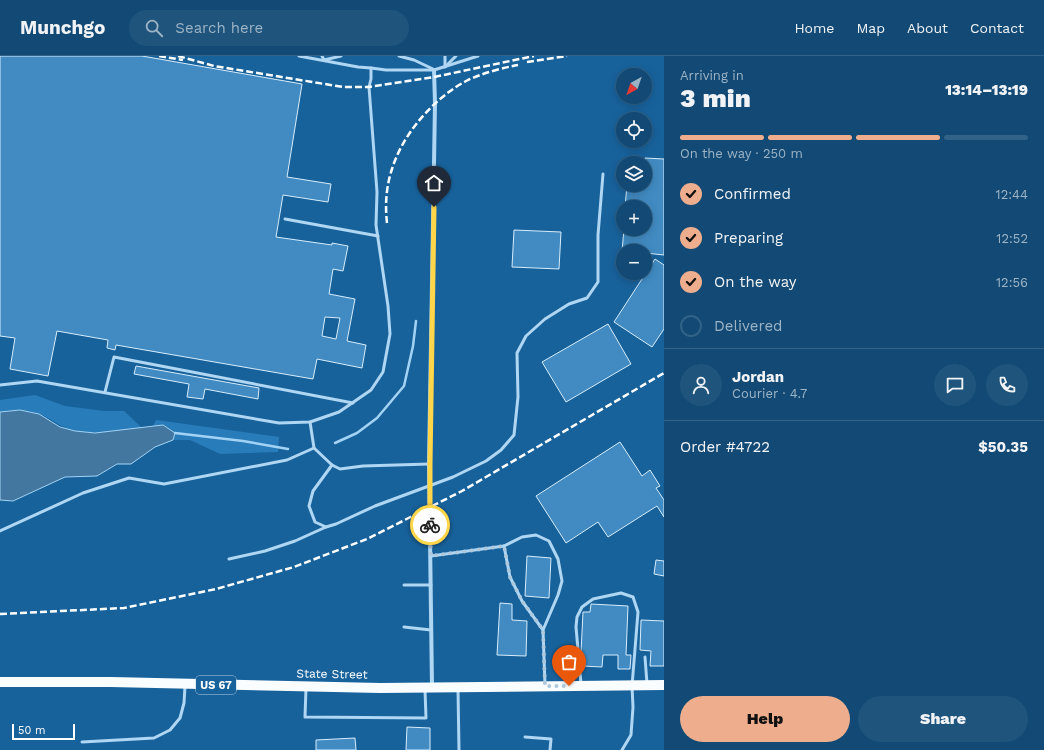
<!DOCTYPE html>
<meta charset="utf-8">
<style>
:root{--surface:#124a75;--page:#1f547d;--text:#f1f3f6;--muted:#9cb3c5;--line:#316287;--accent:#eead8d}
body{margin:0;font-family:"Work Sans",sans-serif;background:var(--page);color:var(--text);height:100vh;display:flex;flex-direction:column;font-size:15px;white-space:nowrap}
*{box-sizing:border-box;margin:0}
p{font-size:13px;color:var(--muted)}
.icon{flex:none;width:22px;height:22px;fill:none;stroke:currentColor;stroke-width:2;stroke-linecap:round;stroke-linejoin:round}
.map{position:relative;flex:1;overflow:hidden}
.panel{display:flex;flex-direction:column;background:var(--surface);width:380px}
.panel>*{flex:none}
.needle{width:26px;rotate:220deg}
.fabs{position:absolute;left:616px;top:12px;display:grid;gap:8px}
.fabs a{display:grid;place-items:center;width:36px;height:36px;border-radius:50%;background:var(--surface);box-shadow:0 2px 10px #0003,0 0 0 1px var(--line);font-size:20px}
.scale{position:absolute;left:12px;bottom:10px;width:63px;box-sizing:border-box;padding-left:4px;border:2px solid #fff;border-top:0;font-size:11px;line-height:14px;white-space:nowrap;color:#fff;-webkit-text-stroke:3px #18629c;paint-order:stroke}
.pin{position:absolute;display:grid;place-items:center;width:34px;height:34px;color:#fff;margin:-41px -17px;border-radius:50% 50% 50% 0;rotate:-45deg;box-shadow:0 0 4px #0007}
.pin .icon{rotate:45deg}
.courier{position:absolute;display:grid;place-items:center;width:40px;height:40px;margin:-20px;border:3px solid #ffd54a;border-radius:50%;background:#fff;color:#222;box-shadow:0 1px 5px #0007}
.overview em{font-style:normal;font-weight:800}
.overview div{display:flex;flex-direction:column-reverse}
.overview{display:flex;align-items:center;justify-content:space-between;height:68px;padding:0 16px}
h1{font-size:26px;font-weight:800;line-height:30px}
.bar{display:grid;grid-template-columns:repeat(4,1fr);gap:6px 4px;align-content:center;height:48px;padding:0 16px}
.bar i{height:5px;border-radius:3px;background:var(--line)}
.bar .current{background:var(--accent)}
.bar p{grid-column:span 4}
.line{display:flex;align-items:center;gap:10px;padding:0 16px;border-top:1px solid var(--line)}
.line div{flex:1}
.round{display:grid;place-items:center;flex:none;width:42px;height:42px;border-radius:21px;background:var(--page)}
ol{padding:0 16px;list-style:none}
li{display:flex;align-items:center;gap:12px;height:44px}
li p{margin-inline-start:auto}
li .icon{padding:4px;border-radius:50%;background:var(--accent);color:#111;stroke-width:4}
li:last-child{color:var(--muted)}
li i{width:22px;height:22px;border:2px solid var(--line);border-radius:50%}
.action{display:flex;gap:8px;margin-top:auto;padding:8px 16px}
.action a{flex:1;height:46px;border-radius:24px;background:var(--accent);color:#111;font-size:16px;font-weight:800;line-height:46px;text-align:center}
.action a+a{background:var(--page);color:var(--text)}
header{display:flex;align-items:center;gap:24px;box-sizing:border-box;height:56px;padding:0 20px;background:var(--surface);border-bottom:1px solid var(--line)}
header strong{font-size:19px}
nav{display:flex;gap:22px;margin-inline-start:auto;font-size:14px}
.search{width:280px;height:36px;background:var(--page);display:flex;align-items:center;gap:10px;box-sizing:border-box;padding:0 14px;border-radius:22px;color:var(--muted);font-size:15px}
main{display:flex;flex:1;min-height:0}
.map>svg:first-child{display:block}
.green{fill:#287cb9}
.water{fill:#44779f;stroke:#a2d3f4}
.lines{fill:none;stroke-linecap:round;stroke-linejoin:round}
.stream{stroke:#a2d3f4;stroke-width:2.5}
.building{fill:#418bc2;stroke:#d7edfc;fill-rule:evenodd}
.lane{stroke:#afd6f2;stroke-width:3}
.street{stroke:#afd6f2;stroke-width:4}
.primary{stroke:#fafdff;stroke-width:10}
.rail{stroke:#fff;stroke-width:2.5;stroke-dasharray:7 3;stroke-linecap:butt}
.done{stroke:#aec8dc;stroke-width:4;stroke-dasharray:0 7.2}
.route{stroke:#ffd54a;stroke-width:5}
.labels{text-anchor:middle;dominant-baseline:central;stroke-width:4;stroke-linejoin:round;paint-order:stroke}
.shield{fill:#18629c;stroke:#bad0e1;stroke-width:1}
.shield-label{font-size:11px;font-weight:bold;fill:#fff}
.street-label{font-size:12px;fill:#fff;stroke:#18629c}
</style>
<header>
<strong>Munchgo</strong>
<div class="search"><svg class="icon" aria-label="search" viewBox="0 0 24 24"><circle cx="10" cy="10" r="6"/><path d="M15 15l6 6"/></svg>Search here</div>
<nav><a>Home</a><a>Map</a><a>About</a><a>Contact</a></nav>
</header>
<main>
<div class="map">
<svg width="664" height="694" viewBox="0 0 664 694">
<rect width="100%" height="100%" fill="#18629c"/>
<g class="green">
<path d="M35,339l30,11 39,5h20l18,17c-22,2 -45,7 -67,3 -16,-4 -22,-12 -36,-17 -13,-5 -26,-4 -39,-2v-12z"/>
<path d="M156,364l123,17 -1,15 -58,2 -30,-14h-17l2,-7 -22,-7z"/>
</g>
<path class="water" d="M20,354l19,4 21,13 15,4 20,2 68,-8 12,8 -2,7 -18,7 -24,17h-14l-20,12 -32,1 -52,24 -13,-1v-88z"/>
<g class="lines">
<g class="stream">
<path d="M175,377l68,8 45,8"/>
<path d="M335,387l22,-10 20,-15 27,-32 9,-40 3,-25"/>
</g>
</g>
<g class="building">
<path d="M0,0h142l160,28 -15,93 44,7 -3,18 -45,-7 -7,42 56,8v-2l16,3 -5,25 -10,-2 -4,25 26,5 -8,42 19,4 -4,23 -45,-9 -4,20 -197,-34 -1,5 -8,-2 1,-8 -51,-9 -9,45 -38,-7 5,-31 -15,-2zM325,261l15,1 -4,21 -14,-3z"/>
<path d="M645,102l19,1v96l-19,-2v-2h-23l2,-22h21v-22h-20l2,-22h18z"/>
<path d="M514,174l47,2 -2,37 -47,-2z"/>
<path d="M655,203l9,6v64l-12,18 -38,-25z"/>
<path d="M608,268l23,40 -65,38 -24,-40z"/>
<path d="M136,310l123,22 -1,11 -53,-10 -2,10 -16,-2 2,-13 -55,-10z"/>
<path d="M620,386l22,34 8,-6 10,16 -4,2 8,12v17l-7,-11 -49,31 -10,-15 -32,21 -30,-47z"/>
<path d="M527,500l24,2 -2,40 -24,-2z"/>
<path d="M656,504l8,1v15l-10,-2z"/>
<path d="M500,547l12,1v16l15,1 -1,35 -29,-1z"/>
<path d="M591,548l37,2 -2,49h5l-1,14h-12v-14h-15l-1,12 -20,-1 -1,-14 2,-40h7z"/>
<path d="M641,564l23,1v45h-14l1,-15 -11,-1z"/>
<path d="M407,671l23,1v22h-24z"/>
<path d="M355,682l1,12h-40v-10z"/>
</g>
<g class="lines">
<g class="lane">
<path d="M299,0l59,11 13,1 15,2h48l44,-14"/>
<path d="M322,0l2,4 17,-4"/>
<path d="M399,0l15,4 19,9"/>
<path d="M446,10l10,-10"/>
<path d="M445,11v-11"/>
<path d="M285,163l93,17"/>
<path d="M0,329l37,-4 242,42 31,-1 29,-10 32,-22 12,-18 7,-38 -2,-28 -12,-81 1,-33 -8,-105 2,-8v-11"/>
<path d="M105,336l9,-35 239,46"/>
<path d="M310,366l4,26 18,17 8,4 23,-3 66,-2"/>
<path d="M326,471l-11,-5 -6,-16 4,-15 19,-26"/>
<path d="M0,475l83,-38 46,-15 35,6 123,-24 27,-12"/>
<path d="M504,490l6,31 12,24 21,29"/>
<path d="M431,500l73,-10 18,-9 14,-2 13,6 9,18 4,22 -4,14 -15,35 2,55"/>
<path d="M229,503l36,-8 30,-10 31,-14 10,-3 39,-18 78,-29 33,-16 15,-11 13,-15 4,-38 -1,-44 9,-17 19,-17 24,-15 18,-6 11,-16v-47l5,-61"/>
<path d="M404,529h27"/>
<path d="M404,571l27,3"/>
<path d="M645,601l2,27"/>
<path d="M581,628l-5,-57 1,-10 5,-10 11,-8 28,-6 12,4 5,15 -6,74 1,21 -2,28 -9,15"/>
<path d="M306,632l-1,29 121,1 -1,-28"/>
<path d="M458,633l1,61"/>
<path d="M525,681l26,2 -1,11"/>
<path d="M82,686l72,-4 16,-8 10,-12 4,-15 1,-17"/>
</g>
<path class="street" d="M432,631l-3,-223 6,-361 -1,-33"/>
<path class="primary" d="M0,626h111l269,6 284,-3"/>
<g class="rail">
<path d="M159,0l24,4"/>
<path d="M178,0l36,10 129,21h26l65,-10 100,-21"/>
<path d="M527,6l40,-6"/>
<path d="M387,167c-2,-18 -1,-36 5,-54 11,-36 43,-72 76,-89 15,-7 34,-12 50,-15"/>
<path d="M0,558l124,-6 92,-19 78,-22 73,-28 95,-48 202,-118"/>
</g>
</g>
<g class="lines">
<path class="done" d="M430,469l1,31 73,-10 6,31 12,24 21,29 2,56h24"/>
<path class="route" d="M430,469v-61l4,-257"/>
</g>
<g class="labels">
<rect class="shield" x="196" y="620" width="40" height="18" rx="3"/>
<g class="shield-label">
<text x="216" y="629">US 67</text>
</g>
<g class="street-label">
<text transform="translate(332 618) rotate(1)">State Street</text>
</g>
</g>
</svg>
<div class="fabs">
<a><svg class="needle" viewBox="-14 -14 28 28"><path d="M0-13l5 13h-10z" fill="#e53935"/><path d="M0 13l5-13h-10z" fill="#9cb3c5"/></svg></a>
<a><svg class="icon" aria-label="locate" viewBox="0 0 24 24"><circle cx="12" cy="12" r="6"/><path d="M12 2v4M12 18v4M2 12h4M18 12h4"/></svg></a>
<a><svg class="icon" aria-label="layers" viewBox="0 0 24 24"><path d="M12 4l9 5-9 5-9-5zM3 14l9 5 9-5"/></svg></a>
<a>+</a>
<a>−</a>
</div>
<div class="scale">50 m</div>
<div class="pin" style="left:569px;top:630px;background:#ea580c"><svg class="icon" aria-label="bag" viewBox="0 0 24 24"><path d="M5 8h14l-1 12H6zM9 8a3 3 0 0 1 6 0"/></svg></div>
<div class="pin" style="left:434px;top:151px;background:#1f2937"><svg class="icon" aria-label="home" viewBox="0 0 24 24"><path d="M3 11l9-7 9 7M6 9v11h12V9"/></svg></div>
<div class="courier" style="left:430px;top:469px"><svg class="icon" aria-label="bike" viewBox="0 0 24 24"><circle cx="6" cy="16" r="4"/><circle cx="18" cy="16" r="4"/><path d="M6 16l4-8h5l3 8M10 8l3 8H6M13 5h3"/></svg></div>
</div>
<section class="panel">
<div class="overview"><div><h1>3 min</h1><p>Arriving in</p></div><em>13:14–13:19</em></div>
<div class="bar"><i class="current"></i><i class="current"></i><i class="current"></i><i></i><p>On the way · 250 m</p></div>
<ol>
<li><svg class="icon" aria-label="check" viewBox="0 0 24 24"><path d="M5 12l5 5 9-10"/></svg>Confirmed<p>12:44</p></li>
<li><svg class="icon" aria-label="check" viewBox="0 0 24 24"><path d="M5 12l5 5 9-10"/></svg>Preparing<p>12:52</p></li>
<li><svg class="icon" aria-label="check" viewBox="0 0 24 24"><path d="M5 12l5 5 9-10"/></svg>On the way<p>12:56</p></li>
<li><i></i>Delivered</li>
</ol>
<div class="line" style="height:72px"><a class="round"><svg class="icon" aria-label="person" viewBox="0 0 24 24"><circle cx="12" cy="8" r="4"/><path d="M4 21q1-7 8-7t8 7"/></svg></a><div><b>Jordan</b><p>Courier · 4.7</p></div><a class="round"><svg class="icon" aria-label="chat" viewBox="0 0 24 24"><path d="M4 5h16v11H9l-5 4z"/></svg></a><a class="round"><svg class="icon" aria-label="phone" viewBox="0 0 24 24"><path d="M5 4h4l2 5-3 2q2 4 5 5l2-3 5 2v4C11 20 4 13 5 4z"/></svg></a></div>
<div class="line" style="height:52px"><div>Order #4722</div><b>$50.35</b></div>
<div class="action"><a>Help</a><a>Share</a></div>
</section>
</main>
